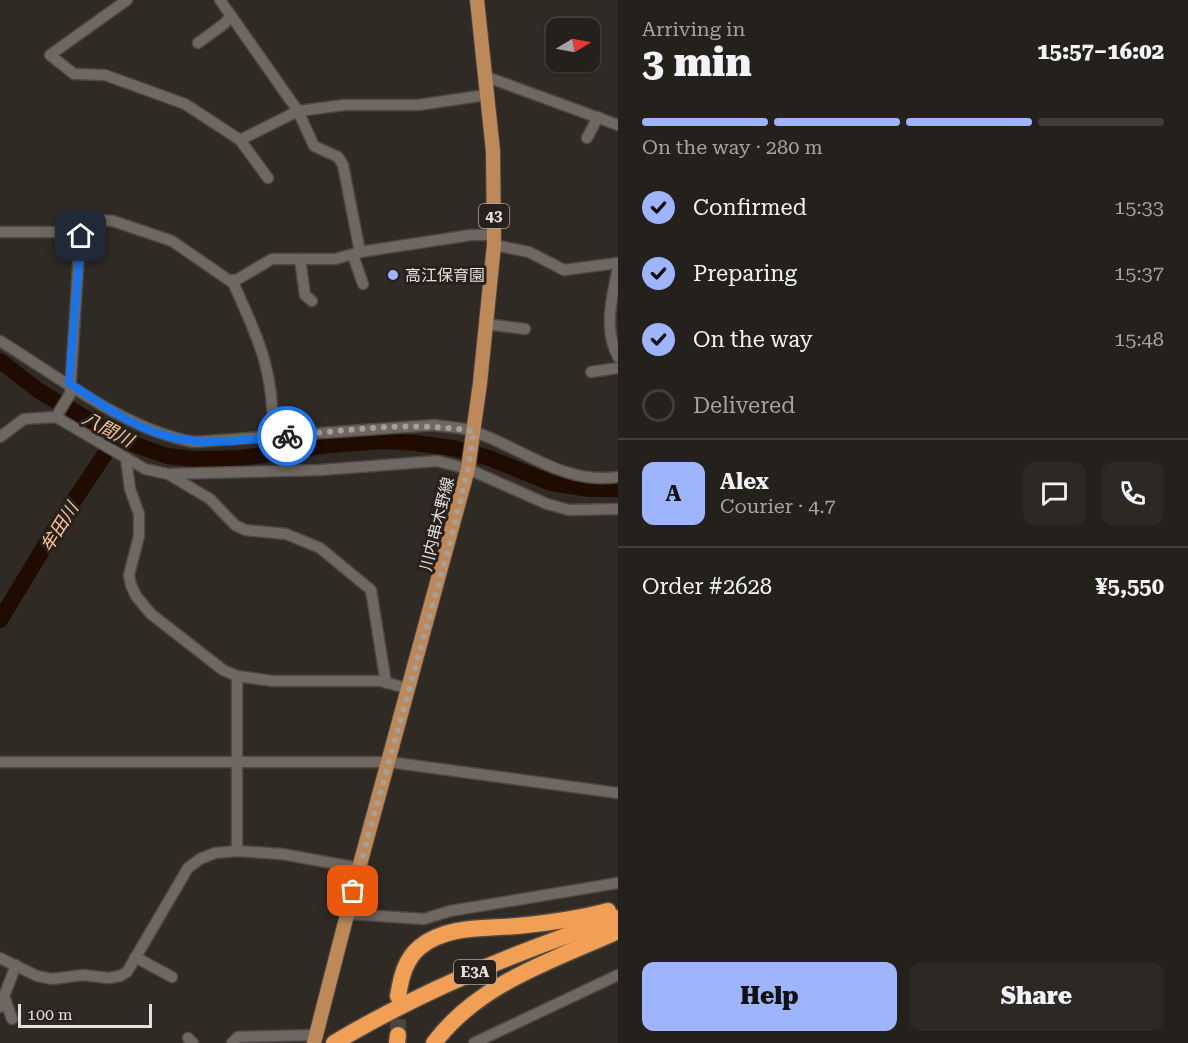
<!DOCTYPE html>
<meta charset="utf-8">
<style>
:root{--surface:#24201b;--page:#2c2824;--text:#f1f3f6;--muted:#a3a3a3;--line:#413e3a;--accent:#9eb4fd}
body{margin:0;font-family:"Roboto Serif","Noto Sans JP",serif;background:var(--page);color:var(--text);height:100vh;display:flex;flex-direction:column;font-size:22px;white-space:nowrap}
*{box-sizing:border-box;margin:0}
p{font-size:20px;color:var(--muted)}
.icon{flex:none;width:33px;height:33px;fill:none;stroke:currentColor;stroke-width:2;stroke-linecap:round;stroke-linejoin:round}
.map{position:relative;flex:1;overflow:hidden}
.panel{display:flex;flex-direction:column;background:var(--surface);width:570px}
.panel>*{flex:none}
.needle{width:39px;rotate:80deg}
.tools{position:absolute;left:546px;top:18px;display:grid;gap:12px}
.tools a{display:grid;place-items:center;width:54px;height:54px;border-radius:12px;background:var(--surface);box-shadow:0 2px 4px #0004,0 0 0 2px var(--line);font-size:30px}
.scale{position:absolute;left:18px;bottom:15px;width:134px;box-sizing:border-box;padding-left:6px;border:3px solid #e4e0dc;border-top:0;font-size:16px;line-height:21px;white-space:nowrap;color:#e4e0dc;-webkit-text-stroke:4px #27201b;paint-order:stroke}
.pin{position:absolute;display:grid;place-items:center;width:51px;height:51px;color:#fff;margin:-26px;border-radius:12px;box-shadow:0 3px 9px #0006}
.courier{position:absolute;display:grid;place-items:center;width:60px;height:60px;margin:-30px;border:4px solid #1a73e8;border-radius:50%;background:#fff;color:#222;box-shadow:0 2px 8px #0007}
.summary em{font-style:normal;font-weight:800}
.summary div{display:flex;flex-direction:column-reverse}
.summary{display:flex;align-items:center;justify-content:space-between;height:102px;padding:0 24px}
h1{font-size:39px;font-weight:800;line-height:45px}
.bar{display:grid;grid-template-columns:repeat(4,1fr);gap:9px 6px;align-content:center;height:72px;padding:0 24px}
.bar i{height:8px;border-radius:4px;background:var(--line)}
.bar .current{background:var(--accent)}
.bar p{grid-column:span 4}
.line{display:flex;align-items:center;gap:15px;padding:0 24px;border-top:2px solid var(--line)}
.line div{flex:1}
.round{display:grid;place-items:center;flex:none;width:63px;height:63px;border-radius:12px;background:var(--page)}
ol{padding:0 24px;list-style:none}
li{display:flex;align-items:center;gap:18px;height:66px}
li p{margin-inline-start:auto}
li .icon{padding:6px;border-radius:50%;background:var(--accent);color:#111;stroke-width:4}
li:last-child{color:var(--muted)}
li i{width:33px;height:33px;border:3px solid var(--line);border-radius:50%}
.primary-button{display:flex;gap:12px;margin-top:auto;padding:12px 24px}
.primary-button a{flex:1;height:69px;border-radius:12px;background:var(--accent);color:#111;font-size:24px;font-weight:800;line-height:69px;text-align:center}
.primary-button a+a{background:var(--page);color:var(--text)}
main{display:flex;flex:1;min-height:0}
.map>svg:first-child{display:block}
.lines{fill:none;stroke-linecap:round;stroke-linejoin:round}
.river{stroke:#1f0b00;stroke-width:16}
.highway-tunnel{stroke:#4b4540;stroke-width:16;stroke-dasharray:16 8;stroke-linecap:butt}
.minor-casing{stroke:#4d4843;stroke-width:13}
.major-casing{stroke:#4d4843;stroke-width:16}
.highway-casing{stroke:#4d4843;stroke-width:19}
.minor{stroke:#6f6861;stroke-width:10}
.major{stroke:#bd8959;stroke-width:14}
.highway{stroke:#f19f54;stroke-width:16}
.done{stroke:#a5a09c;stroke-width:6;stroke-dasharray:0 10.8}
.route{stroke:#1a73e8;stroke-width:8}
.poi-dot{fill:#9eb4fd;stroke:#27201b;stroke-width:2}
.labels{text-anchor:middle;dominant-baseline:central;stroke-width:6;stroke-linejoin:round;paint-order:stroke}
.shield{fill:#27201b;stroke:#aba6a2;stroke-width:1.5}
.shield-label{font-size:15px;font-weight:bold;fill:#e4e0dc}
.poi-label{font-size:16px;fill:#e4e0dc;stroke:#27201b;text-anchor:start}
.street-label{font-size:16px;fill:#e4e0dc;stroke:#27201b}
.water-label{font-size:18px;font-style:italic;fill:#fcc597;stroke:#27201b}
</style>
<main>
<div class="map">
<svg width="618" height="1043" viewBox="0 0 618 1043">
<rect width="100%" height="100%" fill="#302a24"/>
<g class="lines">
<g class="river">
<path d="M0,361l39,30 86,50 42,15 28,3 46,-1 88,-13 54,-4 32,2 38,5 36,10 62,25 39,6h28"/>
<path d="M0,620l55,-91 62,-93"/>
</g>
<path class="highway-tunnel" d="M398,1035v-39"/>
<defs>
<g id="minor">
<path d="M127,0l-77,55 24,19 31,1 80,29 55,36 58,-29 46,-6h74l68,-10"/>
<path d="M220,0l78,111 16,35 24,11 5,8 17,87"/>
<path d="M198,43l26,-19 7,-8"/>
<path d="M484,76l134,49"/>
<path d="M587,138l11,-21"/>
<path d="M240,140l28,38"/>
<path d="M0,232h58l42,-12 13,1 59,20 58,40 8,-2 34,-20h63l25,-7 111,-17h23"/>
<path d="M494,245l35,7 35,18 54,-7"/>
<path d="M353,255l10,29"/>
<path d="M300,259l5,36 7,6"/>
<path d="M618,268c-6,29 -15,61 0,89"/>
<path d="M232,280c27,61 42,89 41,157"/>
<path d="M486,324l39,5"/>
<path d="M0,341c59,36 126,89 194,101l240,-17c13,2 29,2 41,7 49,17 89,53 143,45"/>
<path d="M591,372l27,-4"/>
<path d="M56,417l14,-23 10,-158"/>
<path d="M0,437l24,-18 32,-2 89,52 23,5 153,-4 116,-9 31,8 79,35 22,6 49,-1"/>
<path d="M126,458l4,31 9,25v22l-10,39 2,10 5,11 15,18 72,56 14,6 36,5h108l28,8"/>
<path d="M168,474l42,25 25,26 10,5 41,4 34,14 51,42 15,93"/>
<path d="M237,676v175"/>
<path d="M0,762h389l229,31"/>
<path d="M348,914l76,5 26,-8 168,-28"/>
<path d="M135,957l37,20"/>
<path d="M0,958l37,18 15,3 31,-4 26,3 11,-2 7,-4 61,-104 12,-9 15,-6 22,-2 45,3 77,14"/>
<path d="M4,996l8,23"/>
<path d="M0,1007l16,-42"/>
<path d="M188,1038l5,5"/>
<path d="M232,1043l6,-6 78,-2"/>
<path d="M474,1043l144,-68"/>
</g>
<path id="major" d="M314,1043l45,-175 109,-399 12,-86 14,-138 -1,-94 -16,-151"/>
<g id="highway">
<path d="M398,996c3,-18 7,-37 22,-49 27,-22 65,-18 97,-21 31,-3 61,-7 91,-15"/>
<path d="M334,1043c89,-53 186,-93 284,-125"/>
<path d="M397,1043l1,-8"/>
<path d="M434,1043c45,-60 118,-82 184,-112"/>
</g>
</defs>
<use href="#minor" class="minor-casing"/>
<use href="#major" class="major-casing"/>
<use href="#highway" class="highway-casing"/>
<use href="#minor" class="minor"/>
<use href="#major" class="major"/>
<use href="#highway" class="highway"/>
</g>
<g class="lines">
<path class="done" d="M287,436c63,-6 124,-15 187,-5l-6,38 -17,70 -98,352"/>
<path class="route" d="M81,236l-12,147c27,17 55,38 85,49 41,16 89,8 133,4"/>
</g>
<circle class="poi-dot" cx="393" cy="275" r="6"/>
<g class="labels">
<g class="shield">
<rect x="479" y="204" width="30" height="24" rx="4.5"/>
<rect x="454" y="960" width="42" height="24" rx="4.5"/>
</g>
<g class="shield-label">
<text x="494" y="216">43</text>
<text x="475" y="972">E3A</text>
</g>
<g class="poi-label">
<text x="405" y="275">高江保育園</text>
</g>
<g class="street-label">
<text transform="translate(437 524) rotate(-76)">川内串木野線</text>
</g>
<g class="water-label">
<text transform="translate(108 429) rotate(28)">八間川</text>
<text transform="translate(59 527) rotate(-58)">牟田川</text>
</g>
</g>
</svg>
<div class="tools">
<a><svg class="needle" viewBox="-14 -14 28 28"><path d="M0-13l5 13h-10z" fill="#e53935"/><path d="M0 13l5-13h-10z" fill="#a3a3a3"/></svg></a>
</div>
<div class="scale">100 m</div>
<div class="pin" style="left:353px;top:891px;background:#ea580c"><svg class="icon" aria-label="bag" viewBox="0 0 24 24"><path d="M5 8h14l-1 12H6zM9 8a3 3 0 0 1 6 0"/></svg></div>
<div class="pin" style="left:81px;top:236px;background:#1f2937"><svg class="icon" aria-label="home" viewBox="0 0 24 24"><path d="M3 11l9-7 9 7M6 9v11h12V9"/></svg></div>
<div class="courier" style="left:287px;top:436px"><svg class="icon" aria-label="bike" viewBox="0 0 24 24"><circle cx="6" cy="16" r="4"/><circle cx="18" cy="16" r="4"/><path d="M6 16l4-8h5l3 8M10 8l3 8H6M13 5h3"/></svg></div>
</div>
<section class="panel">
<div class="summary"><div><h1>3 min</h1><p>Arriving in</p></div><em>15:57–16:02</em></div>
<div class="bar"><i class="current"></i><i class="current"></i><i class="current"></i><i></i><p>On the way · 280 m</p></div>
<ol>
<li><svg class="icon" aria-label="check" viewBox="0 0 24 24"><path d="M5 12l5 5 9-10"/></svg>Confirmed<p>15:33</p></li>
<li><svg class="icon" aria-label="check" viewBox="0 0 24 24"><path d="M5 12l5 5 9-10"/></svg>Preparing<p>15:37</p></li>
<li><svg class="icon" aria-label="check" viewBox="0 0 24 24"><path d="M5 12l5 5 9-10"/></svg>On the way<p>15:48</p></li>
<li><i></i>Delivered</li>
</ol>
<div class="line" style="height:108px"><b class="round" style="background:var(--accent);color:#111">A</b><div><b>Alex</b><p>Courier · 4.7</p></div><a class="round"><svg class="icon" aria-label="chat" viewBox="0 0 24 24"><path d="M4 5h16v11H9l-5 4z"/></svg></a><a class="round"><svg class="icon" aria-label="phone" viewBox="0 0 24 24"><path d="M5 4h4l2 5-3 2q2 4 5 5l2-3 5 2v4C11 20 4 13 5 4z"/></svg></a></div>
<div class="line" style="height:78px"><div>Order #2628</div><b>¥5,550</b></div>
<div class="primary-button"><a>Help</a><a>Share</a></div>
</section>
</main>
